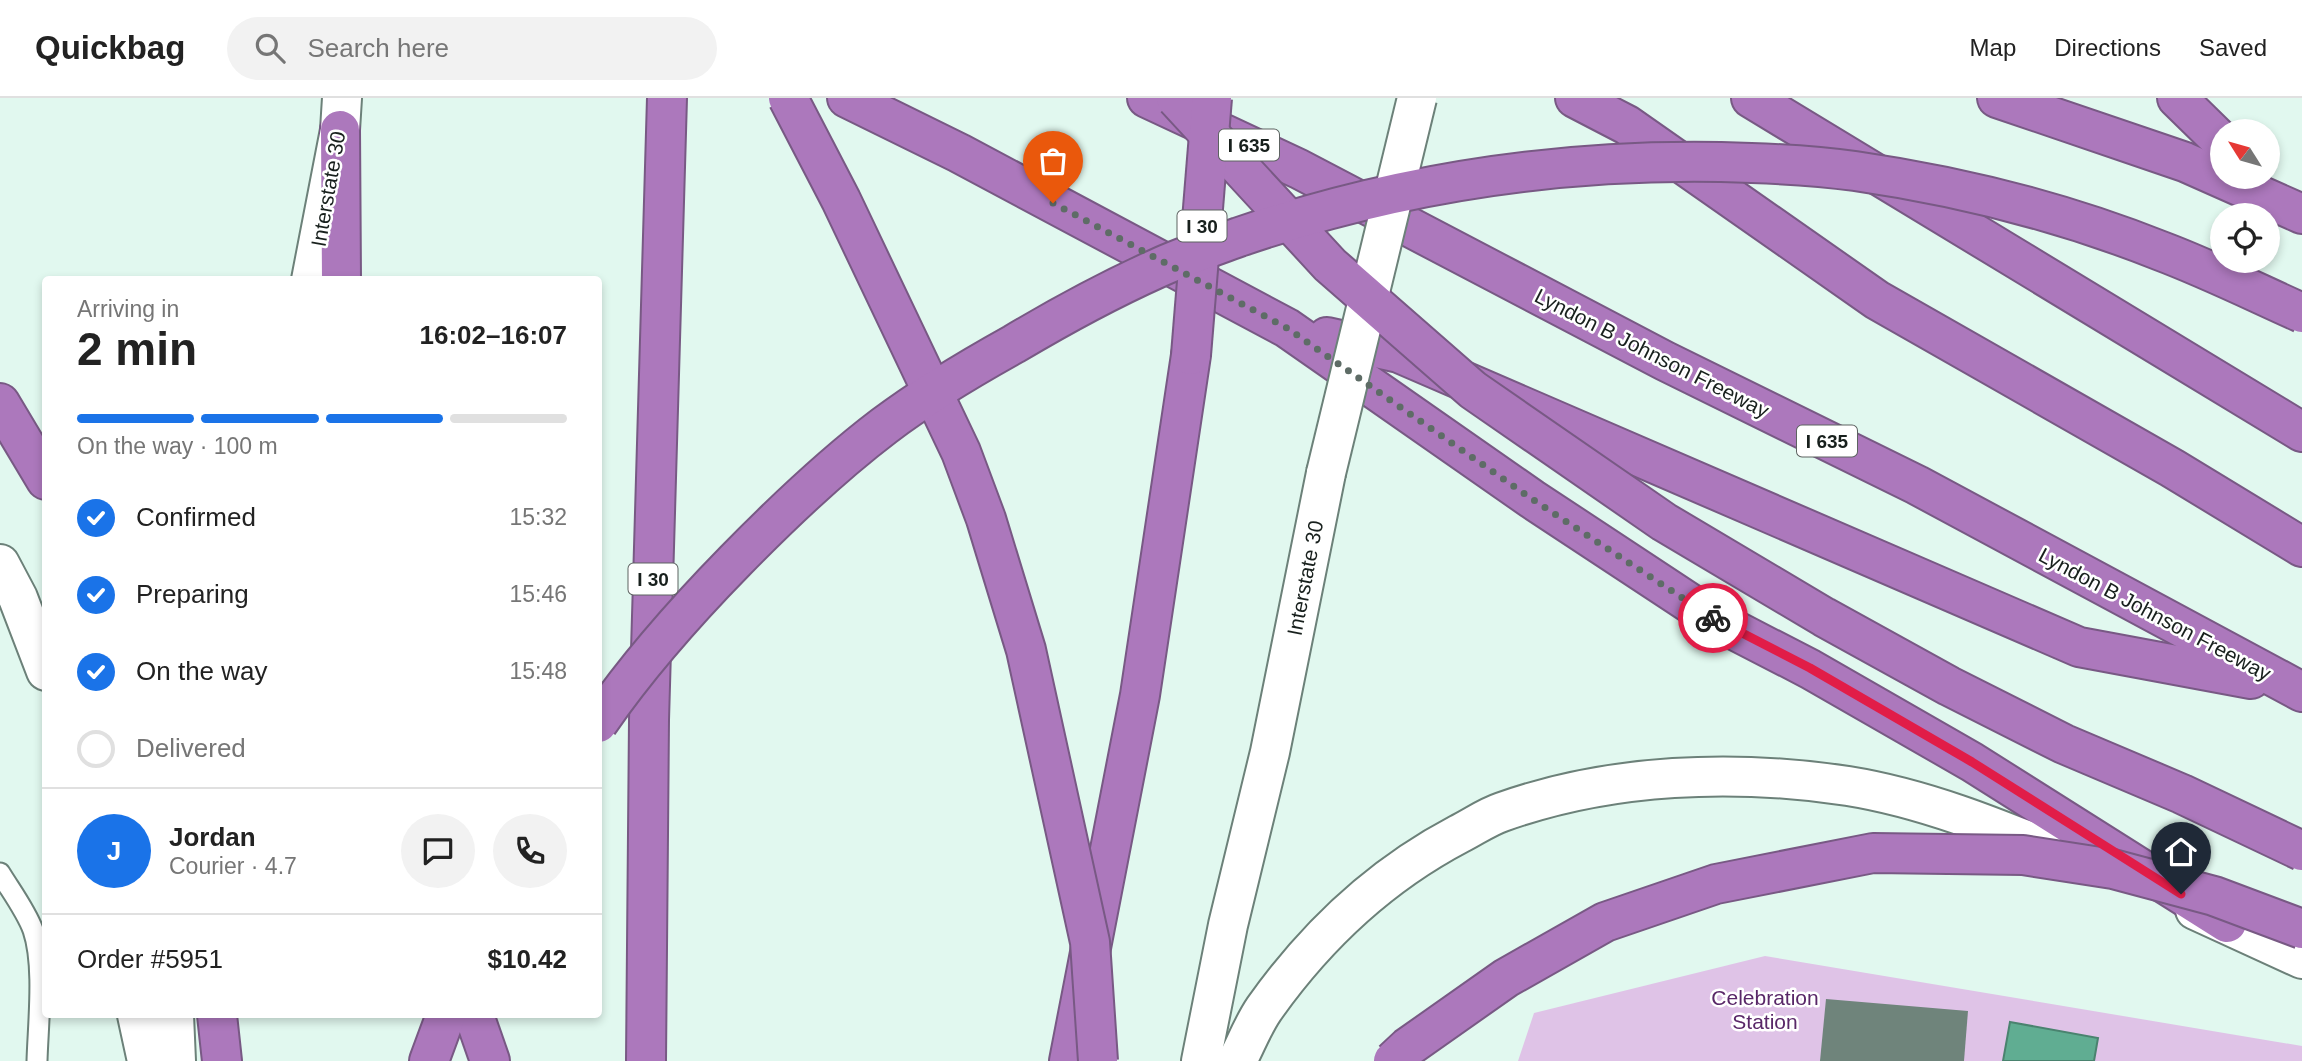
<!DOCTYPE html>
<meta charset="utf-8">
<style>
:root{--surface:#fff;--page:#f2f2f2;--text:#222;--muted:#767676;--line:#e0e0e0;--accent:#1a73e8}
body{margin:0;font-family:Helvetica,sans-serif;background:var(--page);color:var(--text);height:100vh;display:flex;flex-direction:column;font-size:26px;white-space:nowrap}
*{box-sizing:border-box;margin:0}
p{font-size:23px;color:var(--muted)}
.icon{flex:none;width:38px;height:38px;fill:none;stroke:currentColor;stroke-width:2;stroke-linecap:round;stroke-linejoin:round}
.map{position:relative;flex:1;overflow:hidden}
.details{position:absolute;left:42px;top:178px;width:560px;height:742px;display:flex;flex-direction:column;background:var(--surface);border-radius:7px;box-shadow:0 4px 10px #0003}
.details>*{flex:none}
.needle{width:46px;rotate:307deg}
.buttons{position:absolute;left:2210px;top:21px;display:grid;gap:14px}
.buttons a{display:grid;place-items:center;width:70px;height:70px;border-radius:50%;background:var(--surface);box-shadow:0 4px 10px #0003;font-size:35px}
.pin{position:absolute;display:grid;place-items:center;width:60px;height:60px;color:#fff;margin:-72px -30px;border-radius:50% 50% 50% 0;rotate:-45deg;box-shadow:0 0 7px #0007}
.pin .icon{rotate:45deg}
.courier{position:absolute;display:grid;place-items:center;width:70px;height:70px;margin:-35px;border:5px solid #e11d48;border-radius:50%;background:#fff;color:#222;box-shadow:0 2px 9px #0007}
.headline em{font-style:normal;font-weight:800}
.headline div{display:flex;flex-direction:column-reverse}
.headline{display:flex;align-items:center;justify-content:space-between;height:119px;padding:0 35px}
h1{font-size:46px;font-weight:800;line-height:52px}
.bar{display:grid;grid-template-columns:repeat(4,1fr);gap:10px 7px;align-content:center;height:84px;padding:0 35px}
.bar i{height:9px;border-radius:5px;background:var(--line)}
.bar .active{background:var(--accent)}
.bar p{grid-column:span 4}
.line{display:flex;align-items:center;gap:18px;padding:0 35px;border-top:2px solid var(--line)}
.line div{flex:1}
.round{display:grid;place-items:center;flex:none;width:74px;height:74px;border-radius:37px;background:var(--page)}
ol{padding:0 35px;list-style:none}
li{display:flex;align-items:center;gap:21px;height:77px}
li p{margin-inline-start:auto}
li .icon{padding:7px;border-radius:50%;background:var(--accent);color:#fff;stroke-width:4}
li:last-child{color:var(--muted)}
li i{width:38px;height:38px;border:4px solid var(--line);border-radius:50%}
header{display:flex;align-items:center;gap:42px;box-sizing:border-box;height:98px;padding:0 35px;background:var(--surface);border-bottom:2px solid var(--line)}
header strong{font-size:33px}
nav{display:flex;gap:38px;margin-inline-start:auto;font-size:24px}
.search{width:490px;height:63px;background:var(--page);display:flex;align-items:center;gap:18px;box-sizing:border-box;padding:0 24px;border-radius:38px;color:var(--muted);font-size:26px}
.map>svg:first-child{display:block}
.green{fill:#dfc3e7}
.water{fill:#60ad92;stroke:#4a836f;stroke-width:2}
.building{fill:#6f847b}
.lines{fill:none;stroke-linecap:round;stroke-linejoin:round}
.service-casing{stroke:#6c8179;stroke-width:23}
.secondary-casing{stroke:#6c8179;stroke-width:42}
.motorway-casing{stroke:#785984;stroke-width:42}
.service{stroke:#fff;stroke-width:19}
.secondary{stroke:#fff;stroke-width:38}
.motorway{stroke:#ac78bc;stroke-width:38}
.secondary-bridge-casing{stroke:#6c8179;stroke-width:42;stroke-linecap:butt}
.motorway-bridge-casing{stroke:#785984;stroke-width:42;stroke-linecap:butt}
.secondary-bridge{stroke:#fff;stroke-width:38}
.motorway-bridge{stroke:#ac78bc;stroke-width:38}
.done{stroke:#5e6c66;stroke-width:7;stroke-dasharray:0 12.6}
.route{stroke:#e11d48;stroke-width:9}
.labels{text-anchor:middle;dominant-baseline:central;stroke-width:5;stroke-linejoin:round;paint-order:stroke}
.shield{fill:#fff;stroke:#5d6361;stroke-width:2}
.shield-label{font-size:19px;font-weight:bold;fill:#18201d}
.street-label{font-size:21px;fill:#18201d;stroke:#fff}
.park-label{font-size:21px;fill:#592768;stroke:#fff}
</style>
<header>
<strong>Quickbag</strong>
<div class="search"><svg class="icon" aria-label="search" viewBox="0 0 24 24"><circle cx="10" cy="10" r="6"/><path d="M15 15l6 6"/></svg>Search here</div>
<nav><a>Map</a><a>Directions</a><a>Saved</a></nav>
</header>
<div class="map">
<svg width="2302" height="963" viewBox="0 0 2302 963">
<rect width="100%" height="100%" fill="#e1f8ef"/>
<path class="green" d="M1765,858l537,90v15h-784l16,-48z"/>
<path class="water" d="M2010,924l88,16 -4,23h-91z"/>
<path class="building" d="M1826,901l142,12 -4,50h-144z"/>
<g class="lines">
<defs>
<path id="service" d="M0,775c11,18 26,38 33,57 12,35 5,94 4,131"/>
<g id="secondary">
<path d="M311,182l29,-150 2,-32"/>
<path d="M0,466l18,34 28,73"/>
<path d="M2195,812l107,49"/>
<path d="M137,917l10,46"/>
<path d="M174,917l2,46"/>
<path d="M1201,963l27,-136 42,-173 56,-279"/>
<path d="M1237,963c9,-17 16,-36 27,-52 51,-72 117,-134 195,-175 14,-7 28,-17 43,-22 109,-39 233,-43 346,-26 75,12 147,41 217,70"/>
</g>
<g id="motorway">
<path d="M847,0l112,55 328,175 245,171 185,122 93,48 162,93 255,161"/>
<path d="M1147,0l152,71 366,192 252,124 385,207"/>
<path d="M1575,0l52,27 250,175 295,168 130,79"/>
<path d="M1751,0l551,334"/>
<path d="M1997,0l188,64 117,52"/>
<path d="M2177,0l45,44"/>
<path d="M340,32l1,150"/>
<path d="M1327,239l72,16 680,294 172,32"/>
<path d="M0,305l46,77"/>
<path d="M217,917l5,46"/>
<path d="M474,917l16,46"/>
<path d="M429,963l17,-46"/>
<path d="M646,963l3,-341 18,-622"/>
<path d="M1069,963l71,-366 51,-340"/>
</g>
</defs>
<use href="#service" class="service-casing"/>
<use href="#secondary" class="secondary-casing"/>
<use href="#motorway" class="motorway-casing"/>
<use href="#service" class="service"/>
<use href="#secondary" class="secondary"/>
<use href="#motorway" class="motorway"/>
<defs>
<path id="secondary-bridge" d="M1326,375l91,-375"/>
<g id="motorway-bridge">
<path d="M788,0l53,102 120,252 25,67 40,131 64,292 8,119"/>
<path d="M1176,0l154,167 143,125 191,132 160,95 125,69 115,58 118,50 120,57"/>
<path d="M1191,257l21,-257"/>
<path d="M598,625c40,-58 88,-112 137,-162 47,-48 95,-94 149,-135 41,-31 85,-57 130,-82 47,-28 95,-54 144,-76 26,-12 54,-21 81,-31 155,-53 318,-78 482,-75 44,1 90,3 134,9 104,15 208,41 306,80 48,18 94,41 141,62"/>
<path d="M1393,963l15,-14 98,-69 99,-56 111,-38 157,-31 150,2 90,14 101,27 88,33"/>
</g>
</defs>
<use href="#secondary-bridge" class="secondary-bridge-casing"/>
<use href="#motorway-bridge" class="motorway-bridge-casing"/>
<use href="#secondary-bridge" class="secondary-bridge"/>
<use href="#motorway-bridge" class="motorway-bridge"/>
</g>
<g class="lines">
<path class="done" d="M1053,105l234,125 245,171 181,119"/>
<path class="route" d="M1713,520l97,50 162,94 209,132"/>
</g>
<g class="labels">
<g class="shield">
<rect x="1219" y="31.5" width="60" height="31" rx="5"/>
<rect x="1177.5" y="112.5" width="49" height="31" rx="5"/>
<rect x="1797" y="327.5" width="60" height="31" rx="5"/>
<rect x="628.5" y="465.5" width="49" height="31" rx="5"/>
</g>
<g class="shield-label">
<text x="1249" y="47">I 635</text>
<text x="1202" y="128">I 30</text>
<text x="1827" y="343">I 635</text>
<text x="653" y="481">I 30</text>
</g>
<g class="street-label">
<text transform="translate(328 91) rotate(-80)">Interstate 30</text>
<text transform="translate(1652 255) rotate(27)">Lyndon B Johnson Freeway</text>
<text transform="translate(1305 480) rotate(-79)">Interstate 30</text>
<text transform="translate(2155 516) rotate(28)">Lyndon B Johnson Freeway</text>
</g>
<g class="park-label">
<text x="1765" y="899">Celebration<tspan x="1765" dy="24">Station</tspan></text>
</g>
</g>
</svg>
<div class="buttons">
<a><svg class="needle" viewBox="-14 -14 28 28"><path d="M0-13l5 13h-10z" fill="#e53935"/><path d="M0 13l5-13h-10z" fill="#767676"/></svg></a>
<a><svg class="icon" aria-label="locate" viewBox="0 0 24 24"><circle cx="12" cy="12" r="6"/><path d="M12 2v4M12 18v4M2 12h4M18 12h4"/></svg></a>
</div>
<div class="pin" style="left:1053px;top:105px;background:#ea580c"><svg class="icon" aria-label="bag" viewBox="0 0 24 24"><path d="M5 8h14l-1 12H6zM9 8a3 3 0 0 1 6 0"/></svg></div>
<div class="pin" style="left:2181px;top:796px;background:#1f2937"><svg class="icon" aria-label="home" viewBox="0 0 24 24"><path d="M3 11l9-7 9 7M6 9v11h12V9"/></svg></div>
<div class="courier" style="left:1713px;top:520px"><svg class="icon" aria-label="bike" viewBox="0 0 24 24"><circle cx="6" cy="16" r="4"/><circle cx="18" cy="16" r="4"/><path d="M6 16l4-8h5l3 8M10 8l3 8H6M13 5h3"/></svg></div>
<section class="details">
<div class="headline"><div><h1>2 min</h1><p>Arriving in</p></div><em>16:02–16:07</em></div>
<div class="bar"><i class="active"></i><i class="active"></i><i class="active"></i><i></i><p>On the way · 100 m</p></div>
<ol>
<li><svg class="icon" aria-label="check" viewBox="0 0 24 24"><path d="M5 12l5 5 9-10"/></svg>Confirmed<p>15:32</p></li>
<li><svg class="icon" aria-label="check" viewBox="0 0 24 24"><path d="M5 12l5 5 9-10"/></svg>Preparing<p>15:46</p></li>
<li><svg class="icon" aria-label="check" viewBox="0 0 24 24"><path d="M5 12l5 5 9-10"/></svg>On the way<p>15:48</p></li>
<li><i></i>Delivered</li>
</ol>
<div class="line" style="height:126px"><b class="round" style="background:var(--accent);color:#fff">J</b><div><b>Jordan</b><p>Courier · 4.7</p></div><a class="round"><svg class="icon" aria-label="chat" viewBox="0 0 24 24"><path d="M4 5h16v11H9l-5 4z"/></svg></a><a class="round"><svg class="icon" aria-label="phone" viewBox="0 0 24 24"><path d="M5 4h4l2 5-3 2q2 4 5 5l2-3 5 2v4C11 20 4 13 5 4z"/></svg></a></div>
<div class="line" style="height:91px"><div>Order #5951</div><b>$10.42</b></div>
</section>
</div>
